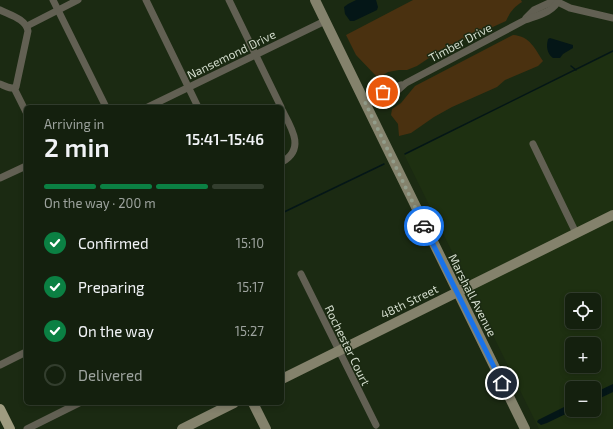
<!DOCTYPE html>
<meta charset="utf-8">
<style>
:root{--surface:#14200e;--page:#1d2817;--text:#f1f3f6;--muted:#9da39e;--line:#333e2e;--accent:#0b8043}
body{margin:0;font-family:"Exo 2",sans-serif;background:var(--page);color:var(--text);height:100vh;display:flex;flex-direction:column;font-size:15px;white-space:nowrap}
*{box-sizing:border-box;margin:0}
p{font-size:13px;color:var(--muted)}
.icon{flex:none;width:22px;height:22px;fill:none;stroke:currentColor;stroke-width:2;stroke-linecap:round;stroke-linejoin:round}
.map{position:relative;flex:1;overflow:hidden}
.drawer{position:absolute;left:24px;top:105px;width:260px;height:300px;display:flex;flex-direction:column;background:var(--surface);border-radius:6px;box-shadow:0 2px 6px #0003,0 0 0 1px var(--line)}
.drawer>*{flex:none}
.buttons{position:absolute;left:565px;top:293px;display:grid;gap:8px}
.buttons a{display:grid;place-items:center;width:36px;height:36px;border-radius:6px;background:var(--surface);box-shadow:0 2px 6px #0003,0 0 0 1px var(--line);font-size:20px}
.pin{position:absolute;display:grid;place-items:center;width:34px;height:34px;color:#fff;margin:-17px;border:2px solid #fff;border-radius:50%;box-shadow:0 1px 4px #0007}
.courier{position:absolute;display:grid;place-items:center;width:40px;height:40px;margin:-20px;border:3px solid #1a73e8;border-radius:50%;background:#fff;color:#222;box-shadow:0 1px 5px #0007}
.overview em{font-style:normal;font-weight:600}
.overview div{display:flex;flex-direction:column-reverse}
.overview{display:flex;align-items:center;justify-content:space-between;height:68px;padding:0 20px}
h1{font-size:26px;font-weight:600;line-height:30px}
.bar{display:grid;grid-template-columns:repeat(4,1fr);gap:6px 4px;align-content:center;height:48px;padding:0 20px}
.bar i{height:5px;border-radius:3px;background:var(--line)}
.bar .on{background:var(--accent)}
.bar p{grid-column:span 4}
ol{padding:0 20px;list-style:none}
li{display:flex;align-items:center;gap:12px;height:44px}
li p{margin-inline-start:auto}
li .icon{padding:4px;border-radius:50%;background:var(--accent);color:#fff;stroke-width:4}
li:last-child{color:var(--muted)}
li i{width:22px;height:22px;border:2px solid var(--line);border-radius:50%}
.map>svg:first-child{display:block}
.built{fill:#1e3011;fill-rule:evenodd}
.green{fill:#4a3110}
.water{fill:#041617}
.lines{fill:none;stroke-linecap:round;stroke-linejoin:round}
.stream{stroke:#041617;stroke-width:1.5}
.street{stroke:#626053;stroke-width:7}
.secondary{stroke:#84826c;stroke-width:10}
.primary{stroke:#9f9c80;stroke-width:10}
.done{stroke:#929d8b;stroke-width:4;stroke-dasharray:0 7.2}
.route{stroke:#1a73e8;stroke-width:5}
.labels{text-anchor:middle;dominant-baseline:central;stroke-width:3;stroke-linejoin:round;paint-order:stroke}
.street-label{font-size:12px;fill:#d2dbcc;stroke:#1b2a12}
</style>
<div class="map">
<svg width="613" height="429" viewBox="0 0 613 429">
<rect width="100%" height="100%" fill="#1b2a12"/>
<path class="built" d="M613,52v377h-74l-135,-275zM572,300h22v22h-22zM572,344h22v22h-22zM572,388h22v22h-22z"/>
<g class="green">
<path d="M413,0h108l1,2c-8,5 -12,10 -16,19l-42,19 -10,10 -13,3 -12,5 -12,8 -10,4h-8l-11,2 -10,6 -22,-23 -10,-20z"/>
<path d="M513,35c17,1 22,14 30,26l-5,5 -33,14 -8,7 -45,20 -18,10 -23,16 -12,3 -1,-12 -7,-9 1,-6 9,-6 14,-17z"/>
</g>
<g class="water">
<path d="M356,0h20l2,7 -1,3 -23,11h-4l-5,-7 -1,-7 4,-3z"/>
<path d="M550,38l23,7v3l-10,6 -3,4h-7c-6,-4 -7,-12 -5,-19z"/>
<path d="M613,384v8l-19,9v-8z"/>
<path d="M572,403v7h2l-27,13 -6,2 -4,-3 1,-2z"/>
</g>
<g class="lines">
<g class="stream">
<path d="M571,66l5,4"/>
<path d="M405,154l208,-103"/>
<path d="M282,213l102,-49"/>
</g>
<g class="street">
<path d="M53,0l53,107"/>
<path d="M146,0l52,107"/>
<path d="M229,0l52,107"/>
<path d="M0,10c10,5 26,9 28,21l-12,56c-5,3 -11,-1 -16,-3"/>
<path d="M526,18l8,-8 15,-7 9,-1 12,6 43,10"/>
<path d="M27,26l51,-26"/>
<path d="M14,88l12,24"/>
<path d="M365,102h10l22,-11 9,-8 119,-63c10,-4 30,-8 33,-20"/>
<path d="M365,102l8,-5 28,-12"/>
<path d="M148,107l177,-86"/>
<path d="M282,110c9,17 24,39 0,52"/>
<path d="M533,144l43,89"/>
<path d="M0,178l26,-12"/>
<path d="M301,274l75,151"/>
<path d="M0,365l26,-13"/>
<path d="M27,429l52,-26"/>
</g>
<g class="secondary">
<path d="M315,0c70,143 139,287 210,429"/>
<path d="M282,379l331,-164"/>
<path d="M253,403l13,26"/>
<path d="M182,429l52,-26"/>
</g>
<path class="primary" d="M0,409l10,20"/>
</g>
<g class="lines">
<path class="done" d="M383,92l-18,10 59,124"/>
<path class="route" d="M424,226l78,157"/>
</g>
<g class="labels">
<g class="street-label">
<text transform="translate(460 42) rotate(-28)">Timber Drive</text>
<text transform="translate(231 54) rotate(-26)">Nansemond Drive</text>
<text transform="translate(473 295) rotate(63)">Marshall Avenue</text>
<text transform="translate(409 301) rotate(-26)">48th Street</text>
<text transform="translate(348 345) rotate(64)">Rochester Court</text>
</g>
</g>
</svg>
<div class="buttons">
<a><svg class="icon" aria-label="locate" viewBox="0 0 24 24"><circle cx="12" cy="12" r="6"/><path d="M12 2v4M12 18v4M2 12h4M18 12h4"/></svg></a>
<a>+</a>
<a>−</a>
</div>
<div class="pin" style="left:383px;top:92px;background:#ea580c"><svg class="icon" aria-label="bag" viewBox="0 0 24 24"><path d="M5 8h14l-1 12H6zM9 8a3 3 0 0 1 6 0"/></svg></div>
<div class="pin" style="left:502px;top:383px;background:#1f2937"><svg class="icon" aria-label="home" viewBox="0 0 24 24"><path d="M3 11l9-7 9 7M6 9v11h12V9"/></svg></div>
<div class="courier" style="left:424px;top:226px"><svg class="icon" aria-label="car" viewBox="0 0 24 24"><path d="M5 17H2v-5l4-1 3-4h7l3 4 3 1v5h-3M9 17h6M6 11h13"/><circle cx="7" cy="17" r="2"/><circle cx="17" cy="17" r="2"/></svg></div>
<section class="drawer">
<div class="overview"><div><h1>2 min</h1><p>Arriving in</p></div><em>15:41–15:46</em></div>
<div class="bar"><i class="on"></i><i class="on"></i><i class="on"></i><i></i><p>On the way · 200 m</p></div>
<ol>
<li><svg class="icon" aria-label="check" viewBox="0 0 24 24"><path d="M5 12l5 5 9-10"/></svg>Confirmed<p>15:10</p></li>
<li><svg class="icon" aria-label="check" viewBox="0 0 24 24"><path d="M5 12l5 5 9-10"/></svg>Preparing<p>15:17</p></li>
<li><svg class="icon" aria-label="check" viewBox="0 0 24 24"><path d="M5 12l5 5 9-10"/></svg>On the way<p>15:27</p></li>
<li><i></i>Delivered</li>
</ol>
</section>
</div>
